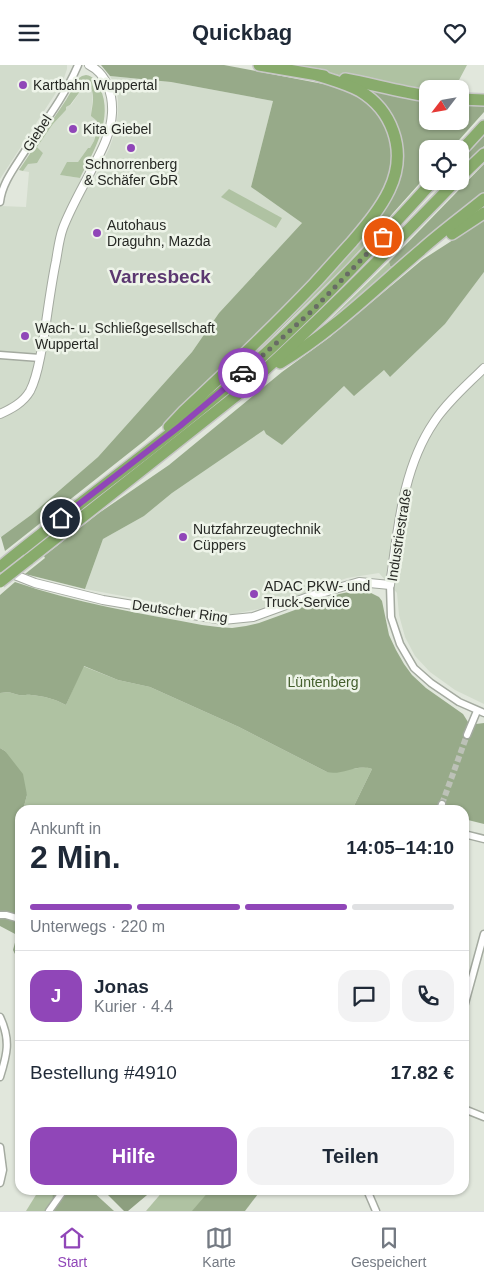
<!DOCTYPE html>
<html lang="de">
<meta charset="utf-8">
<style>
:root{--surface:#fff;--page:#f2f2f3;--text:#1f2937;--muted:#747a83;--line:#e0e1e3;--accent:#9046b8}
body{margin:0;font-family:Arial,sans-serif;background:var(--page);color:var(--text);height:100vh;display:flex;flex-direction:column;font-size:19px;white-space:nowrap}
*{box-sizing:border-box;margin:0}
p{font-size:16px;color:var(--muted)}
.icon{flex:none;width:28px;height:28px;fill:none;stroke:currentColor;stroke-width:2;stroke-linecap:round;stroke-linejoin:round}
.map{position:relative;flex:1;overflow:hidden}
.side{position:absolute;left:15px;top:740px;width:454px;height:390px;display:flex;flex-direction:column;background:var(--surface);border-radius:15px;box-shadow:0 1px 4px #0004}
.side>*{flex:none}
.needle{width:32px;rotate:239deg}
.buttons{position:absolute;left:419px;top:15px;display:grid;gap:10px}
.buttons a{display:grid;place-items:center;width:50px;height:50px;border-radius:10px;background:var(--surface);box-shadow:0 1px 4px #0004;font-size:25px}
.pin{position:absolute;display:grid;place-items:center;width:42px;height:42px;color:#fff;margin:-21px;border:2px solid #fff;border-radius:50%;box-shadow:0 1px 5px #0007}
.courier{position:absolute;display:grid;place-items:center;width:50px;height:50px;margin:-25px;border:4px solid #9046b8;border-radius:50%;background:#fff;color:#222;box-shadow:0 1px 6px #0007}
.overview em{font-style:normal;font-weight:700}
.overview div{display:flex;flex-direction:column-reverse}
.overview{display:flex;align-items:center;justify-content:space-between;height:85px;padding:0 15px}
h1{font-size:32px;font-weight:700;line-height:38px}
.bar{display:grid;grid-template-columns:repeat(4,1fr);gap:8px 5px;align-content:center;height:60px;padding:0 15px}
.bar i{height:6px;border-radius:4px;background:var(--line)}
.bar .selected{background:var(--accent)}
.bar p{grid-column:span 4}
.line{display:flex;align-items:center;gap:12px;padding:0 15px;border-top:1px solid var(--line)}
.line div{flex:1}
.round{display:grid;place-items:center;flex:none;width:52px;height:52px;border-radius:15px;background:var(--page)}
.primary-button{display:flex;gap:10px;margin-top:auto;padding:10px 15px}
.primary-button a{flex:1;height:58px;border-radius:15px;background:var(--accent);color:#fff;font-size:20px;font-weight:700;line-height:58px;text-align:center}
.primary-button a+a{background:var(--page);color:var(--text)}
header{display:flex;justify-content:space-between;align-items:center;height:65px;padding:0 15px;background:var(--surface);font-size:22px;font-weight:700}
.dock{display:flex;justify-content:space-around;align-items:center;height:70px;border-top:1px solid var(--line);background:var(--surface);font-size:14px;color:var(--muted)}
.dock a{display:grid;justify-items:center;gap:2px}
.dock .selected{color:var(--accent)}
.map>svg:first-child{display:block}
.built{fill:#d2dccc}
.green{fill:#afc2a2}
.forest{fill:#97aa89}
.water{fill:#8d9f7f}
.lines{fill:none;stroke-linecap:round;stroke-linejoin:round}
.minor-tunnel{stroke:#bcc1b7;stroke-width:6;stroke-dasharray:6 3;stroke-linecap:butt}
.minor-casing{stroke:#a4aaa0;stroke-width:9}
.tertiary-casing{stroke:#a4aaa0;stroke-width:10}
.motorway-casing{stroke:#c7c7c6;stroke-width:14}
.minor{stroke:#fff;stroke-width:6}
.tertiary{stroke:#fff;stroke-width:8}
.motorway{stroke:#88ab6c;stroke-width:11}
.motorway-bridge-casing{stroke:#c7c7c6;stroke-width:14;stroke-linecap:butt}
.motorway-bridge{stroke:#88ab6c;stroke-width:11}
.done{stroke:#686c65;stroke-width:5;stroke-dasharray:0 9}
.route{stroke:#9046b8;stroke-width:6}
.poi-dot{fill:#9046b8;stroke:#eef4e9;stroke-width:2}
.labels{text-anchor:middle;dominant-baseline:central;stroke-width:5;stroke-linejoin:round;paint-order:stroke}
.poi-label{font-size:14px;fill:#272925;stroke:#eef4e9;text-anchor:start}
.street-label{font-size:14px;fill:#272925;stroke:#eef4e9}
.park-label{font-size:14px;fill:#445f2d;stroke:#eef4e9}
.district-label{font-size:19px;font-weight:bold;fill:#5b3770;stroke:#eef4e9}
</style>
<header><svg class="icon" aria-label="menu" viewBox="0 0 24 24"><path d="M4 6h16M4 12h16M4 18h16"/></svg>Quickbag<svg class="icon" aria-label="heart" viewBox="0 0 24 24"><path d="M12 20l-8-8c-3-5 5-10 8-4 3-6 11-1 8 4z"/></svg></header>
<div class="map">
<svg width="484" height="1146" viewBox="0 0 484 1146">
<rect width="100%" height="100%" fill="#e1e7dc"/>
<g class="built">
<path d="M0,0h67v4l-3,9 -5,10 -59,91z"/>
<path d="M110,11l61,6 102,19 -22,86 51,36 -83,90 -27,39 -94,105 -67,58 -30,22h-1v-331l26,1 3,-35 -6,-1 4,-7 16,-11 -6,-6 16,-23 13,-14v-3l5,-2 13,-19h4l4,2 1,5 -2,22 6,6 -3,20 -4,7h-2l-10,14 -18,13 20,3 10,9 19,-38 7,-19 2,-18v-12l-2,-13z"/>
<path d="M484,207v432l-29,-14 -25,-18 -15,-16 -10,-19 -6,-22 -2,-22 -18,-20 -32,5 -88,31 -25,5 -20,-1 -129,-24 18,-50 41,-23 28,-23 92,-64 18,16 62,-59 10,9 30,-25 6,7 55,-53z"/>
</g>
<g class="green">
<path d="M285,0h182l-8,15 -4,9h-28l-30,-3z"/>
<path d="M86,10c7,1 11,6 14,13 14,30 -6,63 -20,90l-20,-3 7,-13h11l10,-14h2l4,-7 2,-7 1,-13 -6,-5c1,-10 7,-31 -7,-30l-14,19 -4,2v3l-13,14 -16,23 6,6 -6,10 -9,1 -5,7 -4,-1 47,-70 13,-22 3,-2z"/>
<path d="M229,124l53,29 -6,10 -55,-31z"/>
<path d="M375,156l5,3 5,-2 -40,44 -88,86 -1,-1 51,-53z"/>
<path d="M389,197l1,4 4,2 -73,62 -1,-1z"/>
<path d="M83,601l35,14 32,7 89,40 88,45 39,-5 6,2 -20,41h-329l4,-15 -22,-44 -5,-3v-55c11,-2 10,0 19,2 4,1 9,-1 12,0 13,1 24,4 35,10z"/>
<path d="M39,1125h13l1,21h-27z"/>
<path d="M164,1125h48l-19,21h-47z"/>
</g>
<g class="forest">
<path d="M101,0h123l115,22 14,7 13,8 11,11 8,12 6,13 2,31 -15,33 -44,55 -132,134 -58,50 -139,110 -4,-14 30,-22 67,-58 94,-105 27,-39 83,-90 -51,-36 22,-86 -102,-19 -61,-6z"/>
<path d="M361,23l66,10 1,23h32v-19h24v10l-33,37h-23l-1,26 -42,47 -5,3 -4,-2 -1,-2 25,-45 3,-18 -1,-17 -6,-16z"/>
<path d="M484,68v13l-24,25v-12z"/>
<path d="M484,99v32l-90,72 -4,-2 -1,-4z"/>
<path d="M484,155v52l-39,52 -55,53 -6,-7 -30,26 -10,-10 -62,59 -16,-11 -2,-4 -92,63 -28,23 -41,23 -18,50 -60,-15 20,-16 -1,-2 55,-43 70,-48 113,-93 48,-35 92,-77z"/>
<path d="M15,517c61,21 124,31 187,43l16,2 14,1 14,-2 13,-3 80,-29 10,-2h12l10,1 8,4 3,4 7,34 7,15 8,14 8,11 14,13 37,26 5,8v3l5,2 3,-3 8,-1v101l-20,-5v-9h-21l2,-5 -6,-3 -3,8h-84l20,-41c-15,-6 -30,7 -45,3l-88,-45 -89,-40 -32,-7 -34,-14 -18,39c-11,-6 -22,-9 -35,-10 -3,-1 -8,1 -12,0 -9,-2 -8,-4 -19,-2v-98z"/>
<path d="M0,683l5,3 18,23 4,21 -4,15h-3c0,19 -3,37 -5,56l5,6v92l-7,-14 4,-15 -17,-9z"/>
<path d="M52,1125h39l23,21h-61z"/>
<path d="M210,1125h51l-16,21h-53z"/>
</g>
<path class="water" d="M103,1125h50l-25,21h-4z"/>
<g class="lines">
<path class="minor-tunnel" d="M442,739l25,-69"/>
<defs>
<g id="minor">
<path d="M0,137c2,-19 15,-35 25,-51 19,-28 40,-55 53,-86"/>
<path d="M0,290l40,3"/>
<path d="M390,520l1,32 9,27 14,24 17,15 28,19 25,11"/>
<path d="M467,670l10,-24"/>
<path d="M440,745l2,-6"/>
<path d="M464,769l20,5"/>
<path d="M0,850h6l14,4"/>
<path d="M464,942l20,-73"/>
<path d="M0,952c11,23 7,38 0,60"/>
<path d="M464,1044l20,8"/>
<path d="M0,1082l3,23 -3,13"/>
<path d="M367,1125l9,21"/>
<path d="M49,1146l15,-21"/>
</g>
<g id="tertiary">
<path d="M0,349c11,-5 23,-11 30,-23 7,-13 9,-29 12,-43 5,-29 8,-58 14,-87 2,-11 3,-22 7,-33 8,-21 20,-41 30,-61 9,-17 18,-34 19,-54 1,-18 -5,-39 -23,-48"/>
<path d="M7,507l28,11 68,17 120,20 30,-3 58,-21 48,-14 31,3c8,-55 12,-116 44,-163 13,-20 33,-37 50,-54"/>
</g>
<g id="motorway">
<path d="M259,0l65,11"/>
<path d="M345,14c27,5 55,13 83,17"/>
<path d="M460,34l24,1"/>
<path d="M460,87l24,-26"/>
<path d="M460,112l24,-23"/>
<path d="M452,169l32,-21"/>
<path d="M280,298c52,-31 95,-74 141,-113 20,-18 42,-34 63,-51"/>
<path d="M169,362l15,-16c44,-41 88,-83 130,-127 13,-14 25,-28 38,-42 27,-32 57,-66 41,-111 -6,-17 -18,-31 -33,-40 -13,-7 -28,-11 -43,-16"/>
<path d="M28,495l209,-165c77,-68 148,-141 219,-214"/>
<path d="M0,502c78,-64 160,-122 237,-188 70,-61 134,-129 196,-198"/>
</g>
</defs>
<use href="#minor" class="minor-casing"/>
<use href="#tertiary" class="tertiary-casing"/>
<use href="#motorway" class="motorway-casing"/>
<use href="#minor" class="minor"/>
<use href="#tertiary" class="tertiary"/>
<use href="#motorway" class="motorway"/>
<defs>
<path id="motorway-bridge" d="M0,517l28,-22"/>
</defs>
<use href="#motorway-bridge" class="motorway-bridge-casing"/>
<use href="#motorway-bridge" class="motorway-bridge"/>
</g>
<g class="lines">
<path class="done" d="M243,308l70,-63 70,-73"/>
<path class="route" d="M61,453l119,-92 63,-53"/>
</g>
<g class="poi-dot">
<circle cx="23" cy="20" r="5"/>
<circle cx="73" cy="64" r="5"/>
<circle cx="131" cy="83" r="5"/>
<circle cx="97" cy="168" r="5"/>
<circle cx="25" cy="271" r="5"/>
<circle cx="183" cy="472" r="5"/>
<circle cx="254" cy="529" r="5"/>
</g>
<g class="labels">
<g class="poi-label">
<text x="33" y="20">Kartbahn Wuppertal</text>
<text x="83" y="64">Kita Giebel</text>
<text x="131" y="99" text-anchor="middle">Schnorrenberg<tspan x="131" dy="16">&amp; Schäfer GbR</tspan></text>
<text x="107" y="160">Autohaus<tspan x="107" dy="16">Draguhn, Mazda</tspan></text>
<text x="35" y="263">Wach- u. Schließgesellschaft<tspan x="35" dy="16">Wuppertal</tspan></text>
<text x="193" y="464">Nutzfahrzeugtechnik<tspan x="193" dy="16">Cüppers</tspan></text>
<text x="264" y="521">ADAC PKW- und<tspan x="264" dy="16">Truck-Service</tspan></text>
</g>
<g class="street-label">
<text transform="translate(37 68) rotate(-57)">Giebel</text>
<text transform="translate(399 470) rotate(-81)">Industriestraße</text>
<text transform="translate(180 546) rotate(8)">Deutscher Ring</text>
</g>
<g class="park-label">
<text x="323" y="617">Lüntenberg</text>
</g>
<g class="district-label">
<text x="160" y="211">Varresbeck</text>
</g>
</g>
</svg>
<div class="buttons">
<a><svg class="needle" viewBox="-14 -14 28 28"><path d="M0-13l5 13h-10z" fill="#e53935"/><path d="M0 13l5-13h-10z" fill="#747a83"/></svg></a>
<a><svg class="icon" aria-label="locate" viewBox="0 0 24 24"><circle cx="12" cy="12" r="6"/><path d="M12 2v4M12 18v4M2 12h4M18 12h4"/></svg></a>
</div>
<div class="pin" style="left:383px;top:172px;background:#ea580c"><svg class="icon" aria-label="bag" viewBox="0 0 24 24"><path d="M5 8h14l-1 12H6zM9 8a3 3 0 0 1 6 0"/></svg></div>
<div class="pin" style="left:61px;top:453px;background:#1f2937"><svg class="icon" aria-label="home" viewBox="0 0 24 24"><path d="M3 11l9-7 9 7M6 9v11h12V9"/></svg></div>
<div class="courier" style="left:243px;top:308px"><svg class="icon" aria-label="car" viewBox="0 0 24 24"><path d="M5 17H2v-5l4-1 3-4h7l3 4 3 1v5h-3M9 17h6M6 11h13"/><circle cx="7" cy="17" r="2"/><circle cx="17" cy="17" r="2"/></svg></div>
<section class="side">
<div class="overview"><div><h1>2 Min.</h1><p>Ankunft in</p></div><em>14:05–14:10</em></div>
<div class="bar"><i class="selected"></i><i class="selected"></i><i class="selected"></i><i></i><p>Unterwegs · 220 m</p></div>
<div class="line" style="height:90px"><b class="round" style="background:var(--accent);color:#fff">J</b><div><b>Jonas</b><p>Kurier · 4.4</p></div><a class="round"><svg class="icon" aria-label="chat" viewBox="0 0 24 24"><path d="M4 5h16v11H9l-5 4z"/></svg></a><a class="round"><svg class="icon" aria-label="phone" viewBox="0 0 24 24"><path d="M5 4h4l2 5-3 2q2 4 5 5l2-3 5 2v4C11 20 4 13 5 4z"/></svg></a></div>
<div class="line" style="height:65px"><div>Bestellung #4910</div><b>17.82 €</b></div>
<div class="primary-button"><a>Hilfe</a><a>Teilen</a></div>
</section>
</div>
<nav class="dock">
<a class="selected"><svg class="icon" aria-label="home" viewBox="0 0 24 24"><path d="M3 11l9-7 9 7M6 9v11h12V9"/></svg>Start</a>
<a><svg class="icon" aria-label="map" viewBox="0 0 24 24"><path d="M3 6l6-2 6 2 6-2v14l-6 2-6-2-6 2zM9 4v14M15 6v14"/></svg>Karte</a>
<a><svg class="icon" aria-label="saved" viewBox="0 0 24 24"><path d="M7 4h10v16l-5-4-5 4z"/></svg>Gespeichert</a>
</nav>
